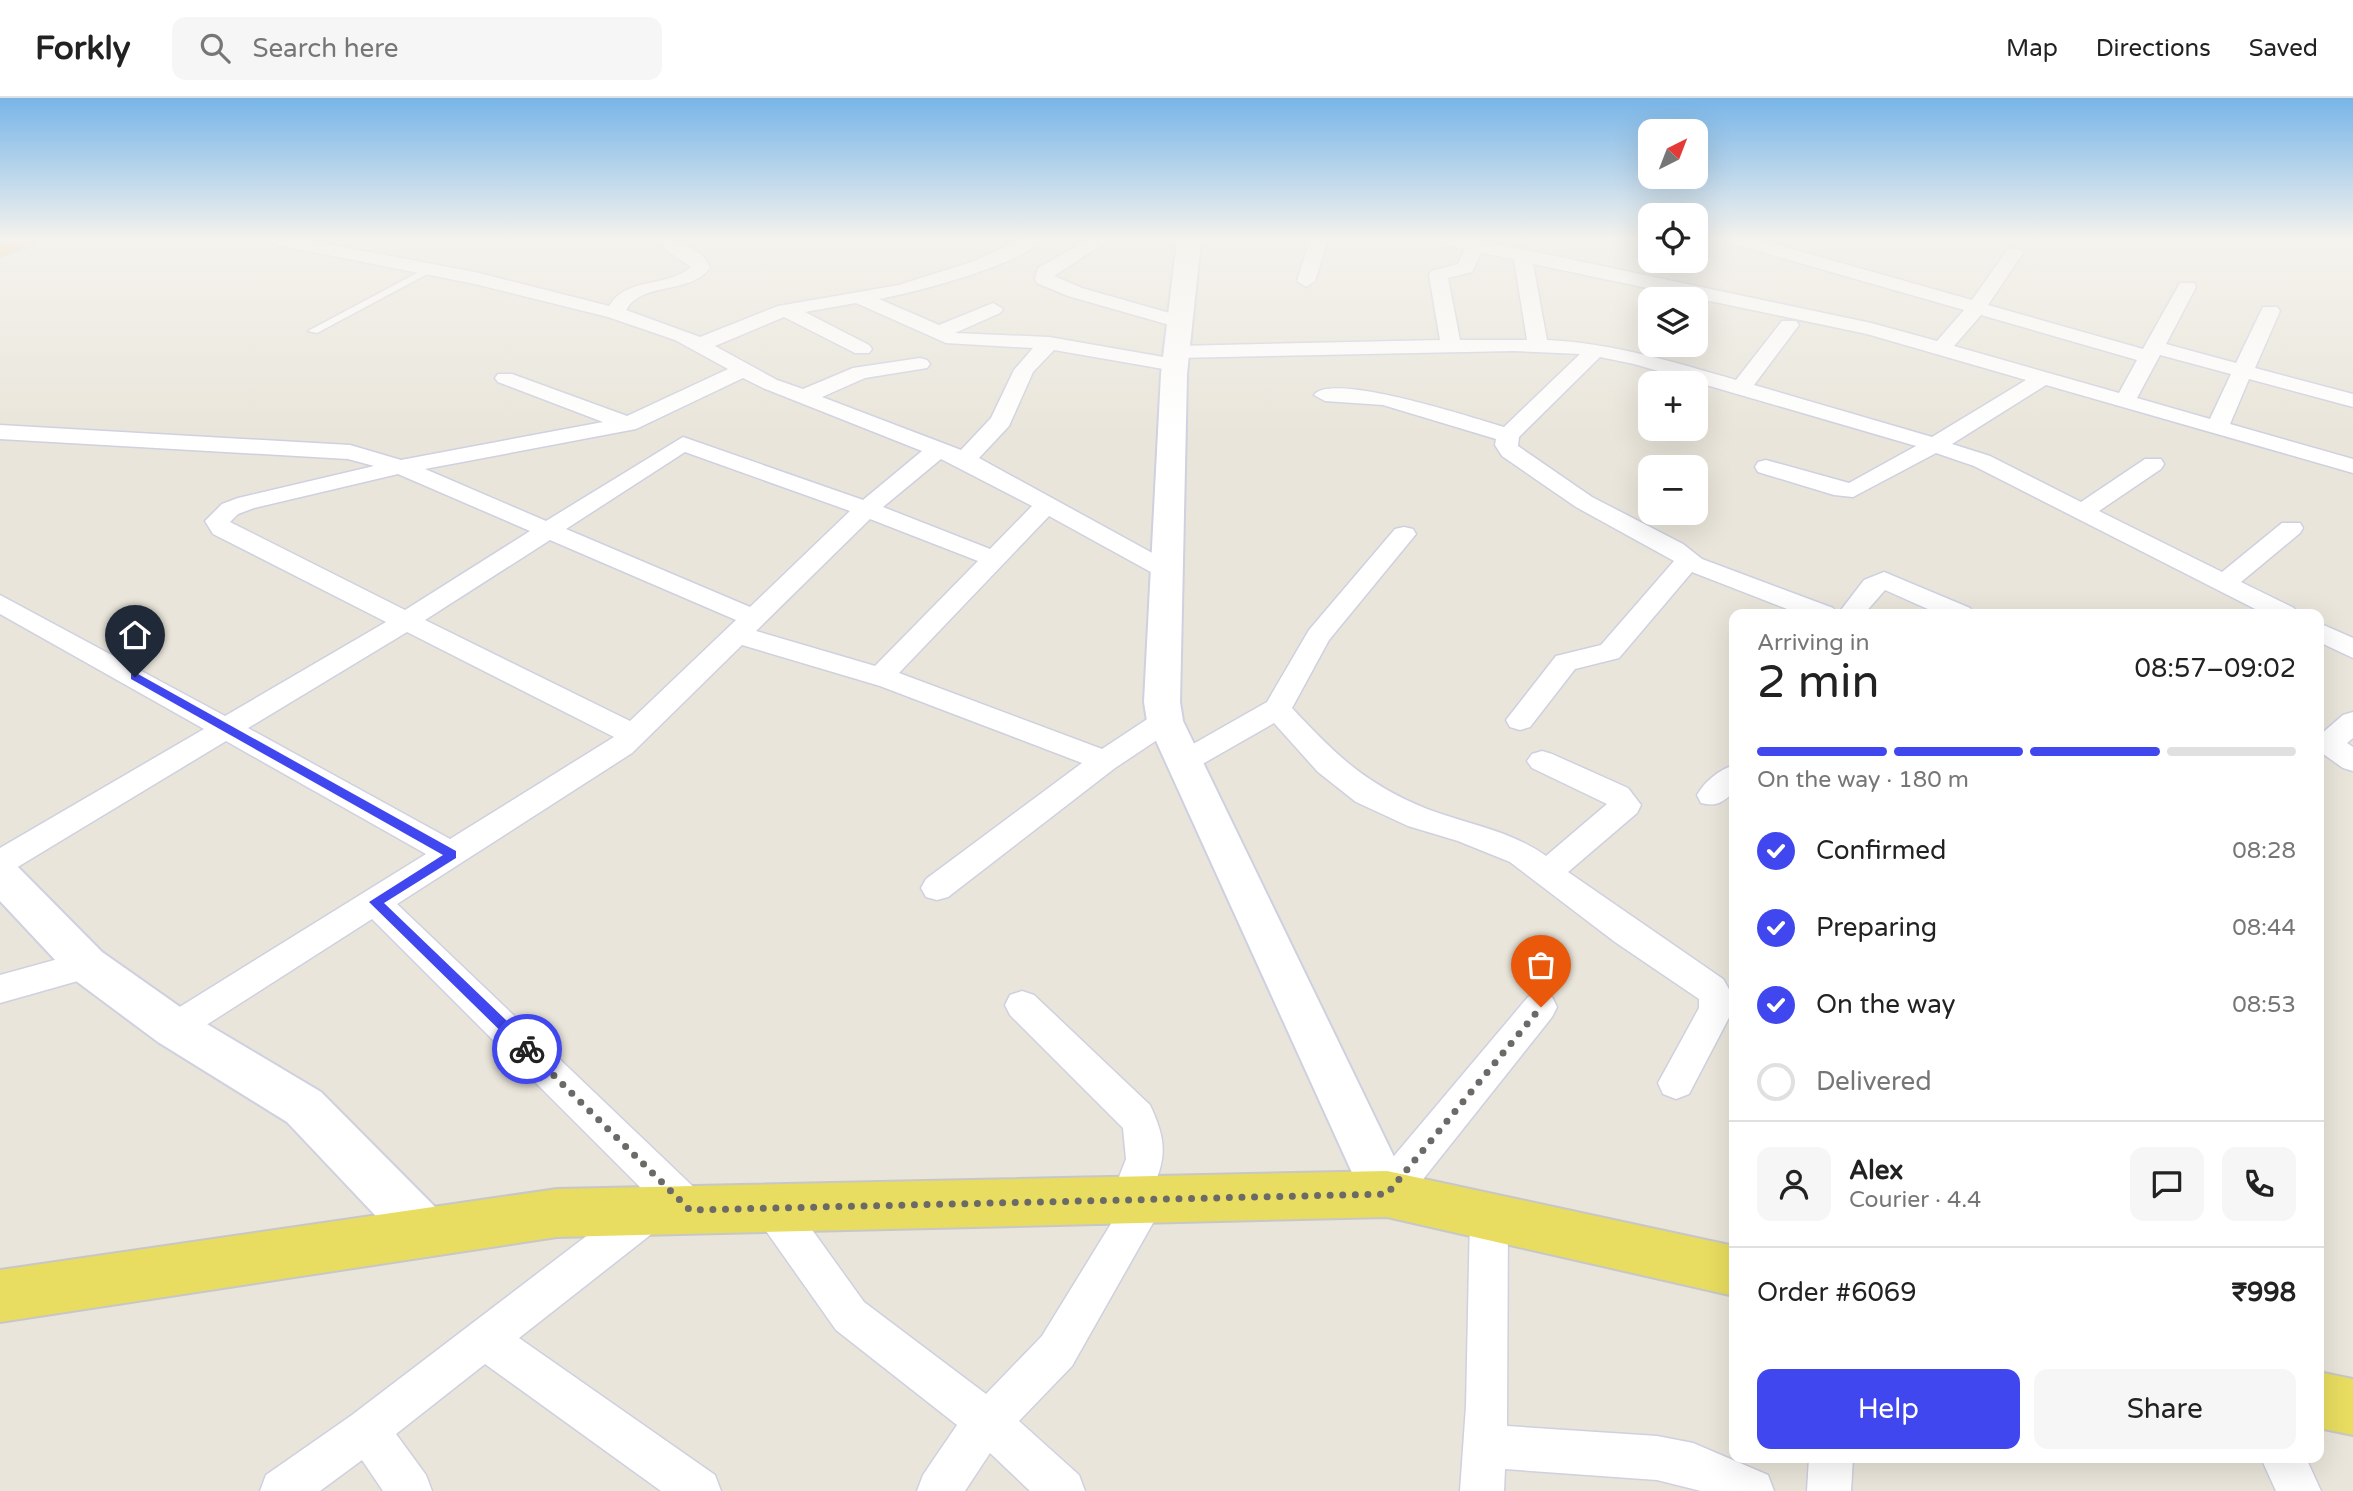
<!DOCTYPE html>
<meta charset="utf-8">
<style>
:root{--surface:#fff;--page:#f6f6f6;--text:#222;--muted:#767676;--line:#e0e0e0;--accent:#4147ef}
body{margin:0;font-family:"Varela Round",sans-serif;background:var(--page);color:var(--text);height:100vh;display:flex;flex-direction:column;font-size:26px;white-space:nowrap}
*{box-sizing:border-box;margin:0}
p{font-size:23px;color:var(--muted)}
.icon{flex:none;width:38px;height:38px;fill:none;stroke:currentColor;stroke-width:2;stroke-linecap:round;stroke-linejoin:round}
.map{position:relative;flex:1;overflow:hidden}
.details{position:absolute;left:1729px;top:511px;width:595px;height:854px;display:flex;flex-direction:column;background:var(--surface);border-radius:14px;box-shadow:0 7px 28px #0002}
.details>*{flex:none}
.needle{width:46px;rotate:42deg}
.fabs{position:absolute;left:1638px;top:21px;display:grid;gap:14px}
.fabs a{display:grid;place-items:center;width:70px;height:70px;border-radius:14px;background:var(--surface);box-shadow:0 7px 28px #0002;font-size:35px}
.pin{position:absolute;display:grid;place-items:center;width:60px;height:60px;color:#fff;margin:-72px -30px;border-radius:50% 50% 50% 0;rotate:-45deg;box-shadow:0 0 7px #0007}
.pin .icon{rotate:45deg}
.courier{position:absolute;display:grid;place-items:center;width:70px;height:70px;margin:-35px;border:5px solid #4147ef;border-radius:50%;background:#fff;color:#222;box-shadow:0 2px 9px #0007}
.overview em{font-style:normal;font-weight:600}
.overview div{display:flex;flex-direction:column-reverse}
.overview{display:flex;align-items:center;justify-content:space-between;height:119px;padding:0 28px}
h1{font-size:46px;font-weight:600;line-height:52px}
.bar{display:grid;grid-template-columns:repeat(4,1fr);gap:10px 7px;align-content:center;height:84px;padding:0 28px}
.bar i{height:9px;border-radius:5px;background:var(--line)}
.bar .active{background:var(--accent)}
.bar p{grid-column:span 4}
.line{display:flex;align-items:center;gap:18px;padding:0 28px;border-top:2px solid var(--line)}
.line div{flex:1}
.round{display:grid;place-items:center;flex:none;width:74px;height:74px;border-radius:14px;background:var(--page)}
ol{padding:0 28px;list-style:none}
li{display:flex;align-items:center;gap:21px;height:77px}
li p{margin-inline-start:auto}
li .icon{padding:7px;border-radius:50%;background:var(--accent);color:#fff;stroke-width:4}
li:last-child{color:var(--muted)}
li i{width:38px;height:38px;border:4px solid var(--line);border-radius:50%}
.primary-button{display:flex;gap:14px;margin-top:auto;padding:14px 28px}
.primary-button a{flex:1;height:80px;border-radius:14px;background:var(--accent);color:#fff;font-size:28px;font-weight:600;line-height:80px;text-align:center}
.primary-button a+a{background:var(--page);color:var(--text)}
header{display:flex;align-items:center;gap:42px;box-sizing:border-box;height:98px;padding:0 35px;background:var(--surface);border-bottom:2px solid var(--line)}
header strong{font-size:33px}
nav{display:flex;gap:38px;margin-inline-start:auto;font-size:24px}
.search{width:490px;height:63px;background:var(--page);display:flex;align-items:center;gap:18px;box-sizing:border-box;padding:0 24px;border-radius:14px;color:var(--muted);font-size:26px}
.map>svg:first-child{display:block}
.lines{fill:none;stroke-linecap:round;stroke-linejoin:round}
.lane-casing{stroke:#cfd0e0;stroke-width:3}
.street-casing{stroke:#cfd0e0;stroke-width:3}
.secondary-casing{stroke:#cfd0e0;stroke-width:4}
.primary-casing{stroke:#c7c7c7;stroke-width:4}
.highway-casing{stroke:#c7c7c7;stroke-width:4}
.lane{fill:#fff;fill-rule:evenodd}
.street{fill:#fff;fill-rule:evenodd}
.secondary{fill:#fff;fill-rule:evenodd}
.primary{fill:#e8dd60;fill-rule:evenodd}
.highway{fill:#f5b459;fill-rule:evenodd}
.route{fill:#4147ef}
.done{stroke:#6b6a66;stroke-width:7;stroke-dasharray:0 12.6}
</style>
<header>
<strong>Forkly</strong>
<div class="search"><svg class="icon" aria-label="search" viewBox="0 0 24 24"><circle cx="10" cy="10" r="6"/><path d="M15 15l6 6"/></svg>Search here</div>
<nav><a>Map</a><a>Directions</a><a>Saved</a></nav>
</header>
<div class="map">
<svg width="2353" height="1393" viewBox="0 0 2353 1393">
<rect width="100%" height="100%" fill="#e9e5da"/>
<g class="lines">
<defs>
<path id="lane" d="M428,169l5,3 -2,2 -114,61 -9,-2z"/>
<g id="street">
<path d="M268,142h38l169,32 134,34c18,-30 59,-18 82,-39l-25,-17 -7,-10c18,0 45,9 51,28 -20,27 -68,13 -84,42l74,27 78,-31 121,-21 75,-24 45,-21h23c-21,25 -129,53 -163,59l60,26 54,-22 10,6 -3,4 -45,20 94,4 126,22 10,6 -10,6 -121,-21 -21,22 -24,54 -30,32 197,108 3,5 -3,5h-18l-109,-60 -150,157 203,76 53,-35 10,-3 10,3 4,7 -4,7 -60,40 -167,129 -11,3 -11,-3 -5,-9 5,-9 156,-116 -202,-77 -138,-41 -110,108 -235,151 307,293 5,13 -5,13 -14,5 -14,-5 -9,-9 -4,11 -144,113 196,137 6,16h-60l-176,-127 -89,70 30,41 6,16h-49l-21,-31 -42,31h-60l6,-16 86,-60 283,-216 12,-5 -275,-275 -186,119 -12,5 -12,-5 -5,-10 5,-10 264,-164 -200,-113 -215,130 -11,4v-27l204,-119 -204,-115v-19l225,121 161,-94 -173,-88 -8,-13 17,-17 16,-6 136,-32 -26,-7 -348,-20v-14l350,20 51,15 202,-38 -105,-40 -3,-4 3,-4h14l115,42 101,-47 -53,-29 -67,-23 -133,-33 -198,-39zM856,205l90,40 87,5 -19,22 -23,48 -30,32 -139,-53 43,-19 62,-10 3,-4 -3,-4 -7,-2 -67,10 -50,21 -26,-9 -62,-34 69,-29 71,36h14l3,-4 -3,-4 -64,-33zM743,280l20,10 159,63 -59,49 -180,-63 -137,84 -121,-52 211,-40zM685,354l165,59 -100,96 -184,-78zM941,361l91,47 -42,43 -107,-42zM398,376l132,57 -125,79 -175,-88 8,-8 16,-6zM870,421l108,42 -103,105 -119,-35zM550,442l186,80 -106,101 -205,-101zM407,534l207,105 -164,102 -202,-111z"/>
<path d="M1087,142h22l-55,36 28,12 105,30 3,4 -3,4h-14l-105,-30 -31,-13 -2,-4 3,-11z"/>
<path d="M1310,142h18l-13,41 -9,6 -9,-6z"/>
<path d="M1438,142h40l44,9 349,74 66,18 27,-31 -230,-66 -3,-4h29l212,60 36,-51h12l3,4 -35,52 155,44 37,-66h14l2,4 -30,57 70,19 27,-56h14l3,4 -25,57 98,26v13l-104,-28 -19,45 123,35v14l-307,-88 -94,59 38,12 91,46 64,-43h16l3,5 -3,5 -62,42 123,61 60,-49h18l3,5 -3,5 -59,49 53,26 4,6h-33l-291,-148 -38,-13 -83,44 -19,-2 -76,-23 -3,-5 3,-5 8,-2 83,23 67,-37 -282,-82 -34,-7 -81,80 -1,9 74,51 91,47 19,15 131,49 4,6h-37l-108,-42 -73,86 -44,11 -45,58 -10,3 -10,-3 -4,-7 50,-64 45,-11 73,-84 -98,-54 -74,-51 -7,-11 1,-6 -113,-34 -58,-4 -11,-6c17,-24 162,24 190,32l76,-73 -67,-3 -337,7 -10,-6 10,-6 264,-6 -11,-65 2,-4 27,-7 7,-15 -24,-5zM1481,155l33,6 13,81h-67l-12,-62 24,-6zM1533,166l334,70 159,46 -94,57 -178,-52 45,-60 -3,-4h-14l-46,59c-63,-18 -123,-37 -189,-40zM1981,217l156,45 -18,33 -165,-47zM2160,257l71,19 -21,45 -73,-21z"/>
<path d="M1404,429l9,2 3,5 -87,106 -37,68c44,47 73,76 135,101 39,15 83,21 119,47l61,-52 -75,-36 -5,-7 5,-7 10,-3 10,3 76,34 13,17 -4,8 -69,59 155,107c7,11 11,18 10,31l-44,84 -13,5 -13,-5 -5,-11 41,-75v-9l-84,-57 -105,-80 -52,-21 -50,-15 -52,-24 -38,-30 -44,-49 -82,47 -10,3 -10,-3 -5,-7 5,-7 95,-54 42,-72 86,-101z"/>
<path d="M1884,474l86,36 4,6h-35l-54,-24 -21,24h-26l26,-34z"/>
<path d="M2319,525l34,15v20l-34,-16z"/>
<path d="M2353,614v26l-6,5 6,4v24l-10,-3 -24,-17 1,-16 23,-20z"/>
<path d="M1734,667v27c-11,10 -17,15 -33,11l-4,-8c8,-14 22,-25 37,-30z"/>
<path d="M87,853l12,4 5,10 -5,10 -99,28v-28z"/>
<path d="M1022,893l12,4 116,110c14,30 18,49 4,80l7,2 5,13 -94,166 -53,55 60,54 6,16h-55l-40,-38 -25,38h-48l6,-16 34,-50 -121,-95 -77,-109 -5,-13 5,-13 14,-5 14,5 77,107 122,92 56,-58 75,-122 -7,-14 16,-41 -3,-31 -113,-113 -5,-10 5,-10z"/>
<path d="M1540,895l12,4 5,10 -5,10 -151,190 -14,5 -14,-5 -5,-13 5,-13 155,-184z"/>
<path d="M1489,1100l14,5 5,13 -1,210 150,10 36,7 75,32 6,16h-73l-44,-11 -152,-11 -1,22h-44l6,-85 4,-190 5,-13z"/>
<path d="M1809,1360h44l-2,33h-44z"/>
<path d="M2261,1360h45l15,33h-45z"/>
</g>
<g id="secondary">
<path d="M1177,142h24l-14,134 -7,328 3,19 229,473 -7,16 -18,7 -18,-7 -222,-489 -3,-19 17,-328z"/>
<path d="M0,760l14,5 88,89 88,62 131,78 123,124 7,17 -7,17 -18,7 -18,-7 -121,-128 -129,-80 -86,-64 -72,-77z"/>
</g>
<g id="primary">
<path d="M1387,1073l347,75v50l-347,-79 -830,20 -557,85v-52l557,-81z"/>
<path d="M2319,1274l34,7v56l-34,-7z"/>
</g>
<path id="highway" d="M35,142l-4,5 -31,11v-15z"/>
</defs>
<use href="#lane" class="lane-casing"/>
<use href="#street" class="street-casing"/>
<use href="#secondary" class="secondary-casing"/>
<use href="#primary" class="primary-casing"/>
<use href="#highway" class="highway-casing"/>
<use href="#lane" class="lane"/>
<use href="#street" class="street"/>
<use href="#secondary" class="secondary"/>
<use href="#primary" class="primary"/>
<use href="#highway" class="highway"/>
</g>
<linearGradient id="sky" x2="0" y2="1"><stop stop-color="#78b5e8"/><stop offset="0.42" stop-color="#f5f3ee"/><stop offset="1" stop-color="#f5f3ee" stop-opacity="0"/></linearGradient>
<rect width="2353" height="337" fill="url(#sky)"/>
<path class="route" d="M131,576h7l318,177v7l-72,45 148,142v8h-9l-154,-151 74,-47 -312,-176z"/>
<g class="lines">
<path class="done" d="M527,951l163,161 697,-16 154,-187"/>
</g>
</svg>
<div class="fabs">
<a><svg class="needle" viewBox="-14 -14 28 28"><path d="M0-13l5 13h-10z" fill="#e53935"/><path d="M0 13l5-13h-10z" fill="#767676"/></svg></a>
<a><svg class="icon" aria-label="locate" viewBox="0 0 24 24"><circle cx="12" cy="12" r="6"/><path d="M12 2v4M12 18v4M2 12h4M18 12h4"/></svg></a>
<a><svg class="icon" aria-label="layers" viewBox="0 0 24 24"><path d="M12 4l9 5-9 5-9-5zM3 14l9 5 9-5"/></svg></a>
<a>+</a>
<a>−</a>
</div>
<div class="pin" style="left:1541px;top:909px;background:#ea580c"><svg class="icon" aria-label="bag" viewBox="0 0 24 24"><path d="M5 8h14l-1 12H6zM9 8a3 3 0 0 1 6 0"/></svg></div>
<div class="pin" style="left:135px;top:579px;background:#1f2937"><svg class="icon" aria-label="home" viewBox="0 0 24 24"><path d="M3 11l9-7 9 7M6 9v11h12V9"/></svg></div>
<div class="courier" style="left:527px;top:951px"><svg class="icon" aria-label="bike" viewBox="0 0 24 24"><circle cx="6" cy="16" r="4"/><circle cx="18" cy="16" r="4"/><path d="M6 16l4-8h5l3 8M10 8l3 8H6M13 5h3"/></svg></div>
<section class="details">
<div class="overview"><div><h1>2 min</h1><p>Arriving in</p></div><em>08:57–09:02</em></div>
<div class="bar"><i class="active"></i><i class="active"></i><i class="active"></i><i></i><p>On the way · 180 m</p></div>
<ol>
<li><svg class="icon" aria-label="check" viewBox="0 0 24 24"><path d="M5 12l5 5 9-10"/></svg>Confirmed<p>08:28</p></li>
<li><svg class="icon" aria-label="check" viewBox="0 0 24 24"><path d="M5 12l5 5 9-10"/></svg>Preparing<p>08:44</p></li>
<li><svg class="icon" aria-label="check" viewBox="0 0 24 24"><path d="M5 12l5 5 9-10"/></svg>On the way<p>08:53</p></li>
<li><i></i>Delivered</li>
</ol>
<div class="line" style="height:126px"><a class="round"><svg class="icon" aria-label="person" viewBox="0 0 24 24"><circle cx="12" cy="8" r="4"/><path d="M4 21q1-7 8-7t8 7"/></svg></a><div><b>Alex</b><p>Courier · 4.4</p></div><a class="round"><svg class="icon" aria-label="chat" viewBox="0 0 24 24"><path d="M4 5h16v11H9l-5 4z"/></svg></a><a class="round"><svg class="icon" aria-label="phone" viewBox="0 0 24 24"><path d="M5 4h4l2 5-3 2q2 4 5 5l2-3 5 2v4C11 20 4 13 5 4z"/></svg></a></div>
<div class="line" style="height:91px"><div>Order #6069</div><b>₹998</b></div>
<div class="primary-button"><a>Help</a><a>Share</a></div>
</section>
</div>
